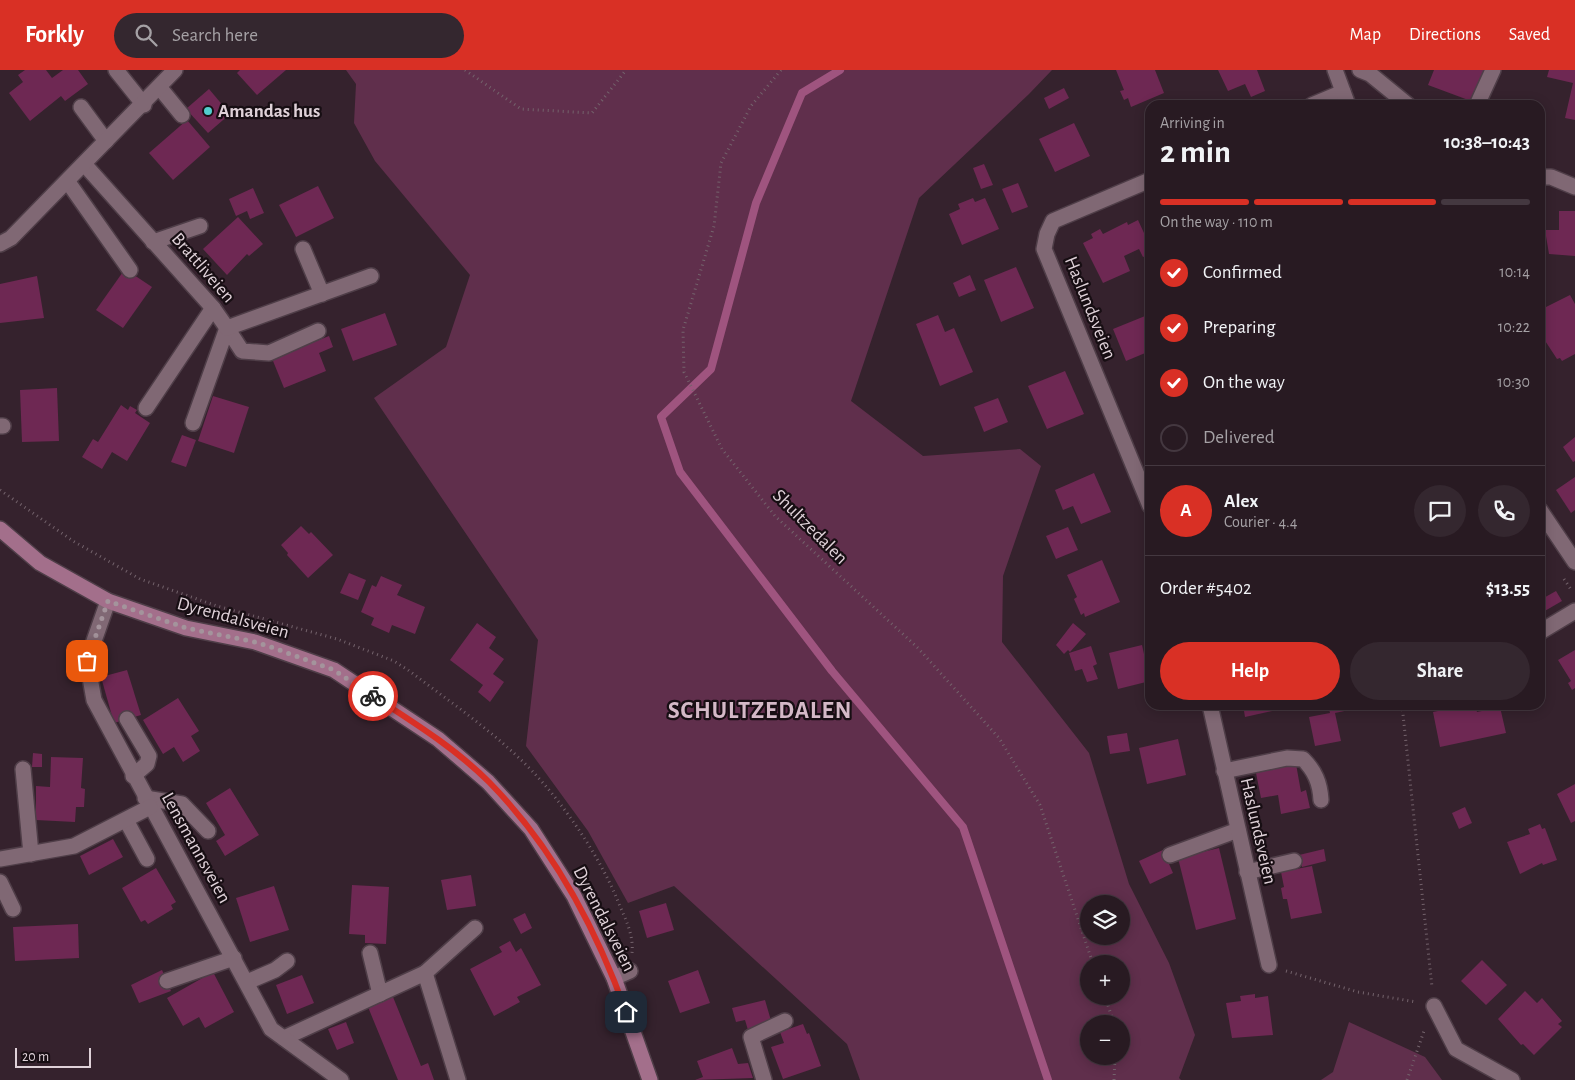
<!DOCTYPE html>
<meta charset="utf-8">
<style>
:root{--surface:#281a22;--page:#34272f;--text:#f1f3f6;--muted:#a5a1a5;--line:#443840;--accent:#d93025}
body{margin:0;font-family:"Alegreya Sans",sans-serif;background:var(--page);color:var(--text);height:100vh;display:flex;flex-direction:column;font-size:19px;white-space:nowrap}
*{box-sizing:border-box;margin:0}
p{font-size:16px;color:var(--muted)}
.icon{flex:none;width:28px;height:28px;fill:none;stroke:currentColor;stroke-width:2;stroke-linecap:round;stroke-linejoin:round}
.map{position:relative;flex:1;overflow:hidden}
.details{position:absolute;left:1145px;top:30px;width:400px;height:610px;display:flex;flex-direction:column;background:var(--surface);border-radius:15px;box-shadow:0 2px 12px #0003,0 0 0 1px var(--line)}
.details>*{flex:none}
.fabs{position:absolute;left:1080px;top:825px;display:grid;gap:10px}
.fabs a{display:grid;place-items:center;width:50px;height:50px;border-radius:50%;background:var(--surface);box-shadow:0 2px 12px #0003,0 0 0 1px var(--line);font-size:25px}
.scale{position:absolute;left:15px;bottom:12px;width:76px;box-sizing:border-box;padding-left:5px;border:2px solid #dfd1d8;border-top:0;font-size:14px;line-height:18px;white-space:nowrap;color:#dfd1d8;-webkit-text-stroke:4px #170e13;paint-order:stroke}
.pin{position:absolute;display:grid;place-items:center;width:42px;height:42px;color:#fff;margin:-21px;border-radius:10px;box-shadow:0 2px 8px #0006}
.courier{position:absolute;display:grid;place-items:center;width:50px;height:50px;margin:-25px;border:4px solid #d93025;border-radius:50%;background:#fff;color:#222;box-shadow:0 1px 6px #0007}
.summary em{font-style:normal;font-weight:700}
.summary div{display:flex;flex-direction:column-reverse}
.summary{display:flex;align-items:center;justify-content:space-between;height:85px;padding:0 15px}
h1{font-size:32px;font-weight:700;line-height:38px}
.bar{display:grid;grid-template-columns:repeat(4,1fr);gap:8px 5px;align-content:center;height:60px;padding:0 15px}
.bar i{height:6px;border-radius:4px;background:var(--line)}
.bar .active{background:var(--accent)}
.bar p{grid-column:span 4}
.line{display:flex;align-items:center;gap:12px;padding:0 15px;border-top:1px solid var(--line)}
.line div{flex:1}
.round{display:grid;place-items:center;flex:none;width:52px;height:52px;border-radius:26px;background:var(--page)}
ol{padding:0 15px;list-style:none}
li{display:flex;align-items:center;gap:15px;height:55px}
li p{margin-inline-start:auto}
li .icon{padding:5px;border-radius:50%;background:var(--accent);color:#fff;stroke-width:4}
li:last-child{color:var(--muted)}
li i{width:28px;height:28px;border:2px solid var(--line);border-radius:50%}
.action{display:flex;gap:10px;margin-top:auto;padding:10px 15px}
.action a{flex:1;height:58px;border-radius:30px;background:var(--accent);color:#fff;font-size:20px;font-weight:700;line-height:58px;text-align:center}
.action a+a{background:var(--page);color:var(--text)}
header{display:flex;align-items:center;gap:30px;box-sizing:border-box;height:70px;padding:0 25px;background:var(--accent);color:#fff}
header strong{font-size:24px}
nav{display:flex;gap:28px;margin-inline-start:auto;font-size:18px}
.search{width:350px;height:45px;background:var(--page);display:flex;align-items:center;gap:12px;box-sizing:border-box;padding:0 18px;border-radius:28px;color:var(--muted);font-size:19px}
.map>svg:first-child{display:block}
.green{fill:#602f4c;fill-rule:evenodd}
.lines{fill:none;stroke-linecap:round;stroke-linejoin:round}
.stream{stroke:#9f547f;stroke-width:8}
.building{fill:#6e2853}
.lane-casing{stroke:#4f3e48;stroke-width:18}
.street-casing{stroke:#4f3e48;stroke-width:18}
.secondary-casing{stroke:#4f3e48;stroke-width:18}
.primary-casing{stroke:#4f3e48;stroke-width:18}
.path{stroke:#74636c;stroke-width:3;stroke-dasharray:1 4;stroke-linecap:butt}
.lane{stroke:#806874;stroke-width:15}
.street{stroke:#806874;stroke-width:15}
.secondary{stroke:#806874;stroke-width:15}
.primary{stroke:#a36f8b;stroke-width:15}
.done{stroke:#a4949c;stroke-width:5;stroke-dasharray:0 9}
.route{stroke:#d93025;stroke-width:6}
.poi-dot{fill:#52cdce;stroke:#170e13;stroke-width:2}
.labels{text-anchor:middle;dominant-baseline:central;stroke-width:4.5;stroke-linejoin:round;paint-order:stroke}
.poi-label{font-size:19px;font-weight:bold;fill:#dfd1d8;stroke:#170e13;text-anchor:start}
.street-label{font-size:19px;fill:#dfd1d8;stroke:#170e13}
.district-label{font-size:24px;font-weight:bold;letter-spacing:1px;fill:#d4b9c7;stroke:#170e13}
</style>
<header>
<strong>Forkly</strong>
<div class="search"><svg class="icon" aria-label="search" viewBox="0 0 24 24"><circle cx="10" cy="10" r="6"/><path d="M15 15l6 6"/></svg>Search here</div>
<nav><a>Map</a><a>Directions</a><a>Saved</a></nav>
</header>
<div class="map">
<svg width="1575" height="1010" viewBox="0 0 1575 1010">
<rect width="100%" height="100%" fill="#35222d"/>
<g class="green">
<path d="M346,0h706l-23,24 -110,104 -68,203 72,55 97,-7 21,17 -38,110 -1,66 87,111 40,131 40,79 26,72 -16,43 2,2h-321l-13,-36 -173,-158 -46,17 -40,-72 -62,-85 12,-106 -164,-242 72,-51 24,-72 -95,-114 -21,-38 2,-39zM1089,834h32v32h-32zM1089,894h32v32h-32zM1089,954h32v32h-32z"/>
<path d="M1349,952l76,35 17,23h-121l12,-8z"/>
</g>
<g class="lines">
<path class="stream" d="M840,0l-38,23 -46,110 -45,166 -50,48 19,55 152,199 131,156 85,253"/>
</g>
<g class="building">
<path d="M25,0h21l6,8 11,-8h15l10,14 -23,17 -4,-5 -31,25 -21,-28 14,-11 -5,-7z"/>
<path d="M240,0h46l-29,25 -20,-22z"/>
<path d="M1116,0h39l9,23 -33,14 -3,-9 -4,2 -4,-9 4,-1z"/>
<path d="M1218,0h39l8,21 -14,6 -6,-13 -17,7z"/>
<path d="M1434,0h53l-3,7 -3,-1 -10,25 -43,-16z"/>
<path d="M1549,0h26v50l-10,-2 8,-35 -26,-6z"/>
<path d="M1064,18l5,10 -20,11 -5,-11z"/>
<path d="M209,19l21,25 -22,19 -22,-24z"/>
<path d="M187,50l23,27 -37,33 -24,-27z"/>
<path d="M1074,53l16,33 -35,16 -16,-33z"/>
<path d="M984,94l9,21 -12,4 -8,-21z"/>
<path d="M1018,113l10,24 -16,6 -10,-24z"/>
<path d="M318,116l16,32 -38,19 -17,-32z"/>
<path d="M253,118l11,25 -14,6 -3,-8 -11,5 -7,-17z"/>
<path d="M973,128l2,4 10,-4 14,31 -37,16 -13,-31 11,-5 -2,-5z"/>
<path d="M1559,141h16v45l-26,-2 -4,-24h14z"/>
<path d="M238,147l25,27 -14,12 -2,-2 -20,21 -24,-26z"/>
<path d="M1138,150l12,26v8l-7,3 -4,-8 -15,7 6,15 -27,12 -20,-40 10,-5 -2,-4 9,-5 3,5 24,-12 1,3z"/>
<path d="M1016,197l18,41 -33,14 -17,-42z"/>
<path d="M125,199l27,18 -29,41 -27,-18z"/>
<path d="M970,205l6,15 -17,7 -6,-14z"/>
<path d="M37,206l7,42 -44,5v-39z"/>
<path d="M1570,225l5,9v50l-13,7 -2,-3 -3,1 -17,-26 6,-5 -6,-11v-7z"/>
<path d="M385,243l12,32 -44,16 -12,-32z"/>
<path d="M1150,244v37l-24,10 -13,-32z"/>
<path d="M938,245l7,17 9,-4 19,44 -33,14 -24,-62z"/>
<path d="M329,266l4,11 -14,6 7,18 -42,17 -13,-32 42,-16 1,2z"/>
<path d="M1065,301l19,43 -37,15 -19,-43z"/>
<path d="M57,318l2,53 -37,1 -2,-52z"/>
<path d="M213,326l36,11 -15,46 -36,-12z"/>
<path d="M998,328l10,24 -24,10 -10,-25z"/>
<path d="M1150,331v17l-6,-15z"/>
<path d="M121,335l7,5 2,-4 7,4 -2,3 15,10 -23,38 -15,-9 -10,17 -20,-12 11,-18 5,3z"/>
<path d="M182,365l14,5 -10,27 -15,-5z"/>
<path d="M1575,367v24l-2,1 -10,-15z"/>
<path d="M1094,403l17,39 -30,12 -8,-18 -10,4 -8,-20z"/>
<path d="M1575,407v33l-4,3 -15,-23z"/>
<path d="M301,456l8,8 2,-2 22,23 -25,23 -21,-23 1,-2 -7,-8z"/>
<path d="M1068,457l10,23 -22,9 -10,-23z"/>
<path d="M1102,490l18,42 -35,15 -1,-4 -3,2 -7,-16 3,-2 -10,-22z"/>
<path d="M349,503l17,7 -8,20 -18,-7z"/>
<path d="M381,506l21,9 -5,10 28,12 -10,27 -23,-9 -3,8 -18,-8 3,-7 -13,-6 11,-27 4,2z"/>
<path d="M1556,521l6,10 -19,11 -3,-5v-7z"/>
<path d="M477,553l19,14 -7,11 15,11 -11,15 11,8 -14,20 -12,-10 5,-7 -33,-25z"/>
<path d="M1073,553l13,11 -16,18 -2,-2 -4,4 -8,-9z"/>
<path d="M1142,575l8,36 -32,8 -9,-36z"/>
<path d="M1091,576l6,18 -4,2 5,13 -11,3 -5,-13 -7,2 -6,-18z"/>
<path d="M1575,580v38l-3,2 -4,-7 3,-2 -13,-21z"/>
<path d="M127,600l14,45 -27,8 -13,-46z"/>
<path d="M178,628l21,33 -8,5 9,15 -17,11 -9,-15 -11,7 -20,-34z"/>
<path d="M1243,635h41l1,3 -40,9z"/>
<path d="M1328,635l40,1 -33,7 6,28 -26,5 -6,-29 21,-4z"/>
<path d="M1467,635h8l2,7 23,-5 6,26 -66,14 -7,-35z"/>
<path d="M1127,663l3,18 -20,3 -3,-18z"/>
<path d="M1178,669l8,36 -39,9 -8,-36z"/>
<path d="M33,683l9,1v13h-10z"/>
<path d="M51,687l32,1 -2,30 4,1 -1,18h-8l-1,15 -39,-2v-34l14,1z"/>
<path d="M1296,694l5,28 5,-2 4,18 -29,6 -3,-19 -17,3 -5,-25z"/>
<path d="M1575,714v37l-4,2 -14,-29z"/>
<path d="M230,718l29,47 -34,21 -9,-15 9,-6 -19,-32z"/>
<path d="M1465,737l7,16 -13,6 -7,-16z"/>
<path d="M1540,754l2,5 3,-1 12,32 -14,5 -1,-2 -22,11 -13,-32 23,-8 -2,-5z"/>
<path d="M113,769l10,18 -34,18 -9,-19z"/>
<path d="M1219,778l17,71 -40,11 -18,-72z"/>
<path d="M1324,779l2,12 -24,6 -3,-12z"/>
<path d="M1163,780l10,23 -23,11 -11,-23z"/>
<path d="M1312,796l10,47 -31,6 -4,-20h-4l-2,-11 3,-1 -3,-15z"/>
<path d="M156,798l20,34 -5,3 2,4 -25,15 -3,-4 -4,2 -19,-34z"/>
<path d="M471,805l5,31 -29,4 -6,-30z"/>
<path d="M352,815l37,2 -3,57 -21,-1v-8l-16,-1z"/>
<path d="M274,816l15,44 -39,12 -14,-44z"/>
<path d="M666,833l8,27 -27,8 -8,-27z"/>
<path d="M525,843l7,15 -11,6 -8,-15z"/>
<path d="M78,854l1,34 -64,3 -2,-34z"/>
<path d="M510,871l6,11 5,-4 20,37 -24,12 3,5 -26,14 -24,-47 32,-17 -3,-5z"/>
<path d="M1482,890l25,25 -21,20 -25,-24z"/>
<path d="M162,900l9,21 -32,12 -8,-18z"/>
<path d="M698,900l12,33 -30,10 -12,-32z"/>
<path d="M213,902l21,40 -29,16 -6,-11 -16,9 -16,-28z"/>
<path d="M302,905l12,28 -27,11 -11,-29z"/>
<path d="M1525,921l12,12 5,-5 20,23 -4,3 4,3 -28,28 -11,-11 -2,1 -23,-26z"/>
<path d="M1255,924v4l13,-2 5,39 -41,3 -6,-35 15,-2 -1,-5z"/>
<path d="M393,927l28,69 7,-3 6,17h-36l-30,-73z"/>
<path d="M765,930l7,24 -24,6 -3,-10 -9,2 -4,-14z"/>
<path d="M346,952l8,21 -17,7 -9,-21z"/>
<path d="M803,954l4,10 2,-1 12,33 -38,13 -12,-32 13,-4 -4,-11z"/>
<path d="M732,978l6,16 10,-1 5,15 -58,2 8,-3 -6,-16z"/>
</g>
<g class="lines">
<defs>
<g id="lane">
<path d="M160,18l22,27"/>
<path d="M1477,35l16,-35"/>
<path d="M81,37l25,34"/>
<path d="M68,112l62,88"/>
<path d="M153,172l47,-16"/>
<path d="M303,179l19,45"/>
<path d="M227,258l15,23 27,2 49,-22"/>
<path d="M146,338l67,-100"/>
<path d="M193,353l34,-95"/>
<path d="M0,356h3"/>
<path d="M127,649l22,37 -2,8 -14,12"/>
<path d="M23,699l8,85"/>
<path d="M1224,701l63,-13 16,1c12,12 17,24 18,41"/>
<path d="M145,728l37,6 26,27"/>
<path d="M126,750l21,39"/>
<path d="M1170,785l68,-25"/>
<path d="M1247,802l47,-11"/>
<path d="M0,812l13,27"/>
<path d="M370,883l10,41"/>
<path d="M425,903l50,-45"/>
<path d="M614,908l16,-7"/>
<path d="M167,911l67,-23"/>
<path d="M247,912l28,-12 12,-9"/>
<path d="M1434,936l22,43 56,31"/>
<path d="M284,968l141,-65 33,107"/>
</g>
<g id="street">
<path d="M116,0l28,35"/>
<path d="M1360,0l10,4 38,31"/>
<path d="M1312,35l31,-13"/>
<path d="M85,95l128,143 14,20 144,-52"/>
<path d="M1540,107h11l24,10"/>
<path d="M1150,110l-97,41 -6,13 -3,15 106,257"/>
<path d="M0,174l11,-6 164,-168"/>
<path d="M108,531l-21,60 7,39 177,329 70,51"/>
<path d="M1540,562l35,-21"/>
<path d="M1210,635l59,260"/>
<path d="M0,789l74,-13 76,-39"/>
<path d="M764,1010l-13,-43 34,-16"/>
</g>
<g id="secondary">
<path d="M1335,0l13,35"/>
<path d="M1540,440l35,52"/>
</g>
<path id="primary" d="M0,459l40,34 68,38 78,27 69,14 79,28 104,69 50,43 43,47 43,67 40,82 36,102"/>
</defs>
<use href="#lane" class="lane-casing"/>
<use href="#street" class="street-casing"/>
<use href="#secondary" class="secondary-casing"/>
<use href="#primary" class="primary-casing"/>
<g class="path">
<path d="M465,0l56,39 71,4 34,-43"/>
<path d="M781,0l-30,36 -30,57 -7,63 -31,104 1,42 38,77 53,67 143,132 81,90 41,67 53,159"/>
<path d="M0,420l73,51 67,38 77,27 120,33 57,22 14,9c37,28 76,55 110,87 38,35 79,94 99,142 7,18 17,34 15,54"/>
<path d="M1564,509l8,12"/>
<path d="M1402,635l30,282"/>
<path d="M1286,901l72,21 58,10"/>
<path d="M1105,926l9,28"/>
<path d="M1114,1010l1,-24"/>
<path d="M1407,1010l17,-49"/>
</g>
<use href="#lane" class="lane"/>
<use href="#street" class="street"/>
<use href="#secondary" class="secondary"/>
<use href="#primary" class="primary"/>
</g>
<g class="lines">
<path class="done" d="M87,591l21,-60 78,27 69,14 16,5 63,23 39,26"/>
<path class="route" d="M373,626c40,26 82,52 116,86 63,64 107,146 137,230"/>
</g>
<circle class="poi-dot" cx="208" cy="41" r="5"/>
<g class="labels">
<g class="poi-label">
<text x="218" y="41">Amandas hus</text>
</g>
<g class="street-label">
<text transform="translate(203 198) rotate(49)">Brattliveien</text>
<text transform="translate(1090 238) rotate(68)">Haslundsveien</text>
<text transform="translate(810 457) rotate(45)">Shultzedalen</text>
<text transform="translate(233 548) rotate(15)">Dyrendalsveien</text>
<text transform="translate(1258 761) rotate(77)">Haslundsveien</text>
<text transform="translate(196 778) rotate(61)">Lensmannsveien</text>
<text transform="translate(604 849) rotate(63)">Dyrendalsveien</text>
</g>
<g class="district-label">
<text x="760" y="641">SCHULTZEDALEN</text>
</g>
</g>
</svg>
<div class="fabs">
<a><svg class="icon" aria-label="layers" viewBox="0 0 24 24"><path d="M12 4l9 5-9 5-9-5zM3 14l9 5 9-5"/></svg></a>
<a>+</a>
<a>−</a>
</div>
<div class="scale">20 m</div>
<div class="pin" style="left:87px;top:591px;background:#ea580c"><svg class="icon" aria-label="bag" viewBox="0 0 24 24"><path d="M5 8h14l-1 12H6zM9 8a3 3 0 0 1 6 0"/></svg></div>
<div class="pin" style="left:626px;top:942px;background:#1f2937"><svg class="icon" aria-label="home" viewBox="0 0 24 24"><path d="M3 11l9-7 9 7M6 9v11h12V9"/></svg></div>
<div class="courier" style="left:373px;top:626px"><svg class="icon" aria-label="bike" viewBox="0 0 24 24"><circle cx="6" cy="16" r="4"/><circle cx="18" cy="16" r="4"/><path d="M6 16l4-8h5l3 8M10 8l3 8H6M13 5h3"/></svg></div>
<section class="details">
<div class="summary"><div><h1>2 min</h1><p>Arriving in</p></div><em>10:38–10:43</em></div>
<div class="bar"><i class="active"></i><i class="active"></i><i class="active"></i><i></i><p>On the way · 110 m</p></div>
<ol>
<li><svg class="icon" aria-label="check" viewBox="0 0 24 24"><path d="M5 12l5 5 9-10"/></svg>Confirmed<p>10:14</p></li>
<li><svg class="icon" aria-label="check" viewBox="0 0 24 24"><path d="M5 12l5 5 9-10"/></svg>Preparing<p>10:22</p></li>
<li><svg class="icon" aria-label="check" viewBox="0 0 24 24"><path d="M5 12l5 5 9-10"/></svg>On the way<p>10:30</p></li>
<li><i></i>Delivered</li>
</ol>
<div class="line" style="height:90px"><b class="round" style="background:var(--accent);color:#fff">A</b><div><b>Alex</b><p>Courier · 4.4</p></div><a class="round"><svg class="icon" aria-label="chat" viewBox="0 0 24 24"><path d="M4 5h16v11H9l-5 4z"/></svg></a><a class="round"><svg class="icon" aria-label="phone" viewBox="0 0 24 24"><path d="M5 4h4l2 5-3 2q2 4 5 5l2-3 5 2v4C11 20 4 13 5 4z"/></svg></a></div>
<div class="line" style="height:65px"><div>Order #5402</div><b>$13.55</b></div>
<div class="action"><a>Help</a><a>Share</a></div>
</section>
</div>
